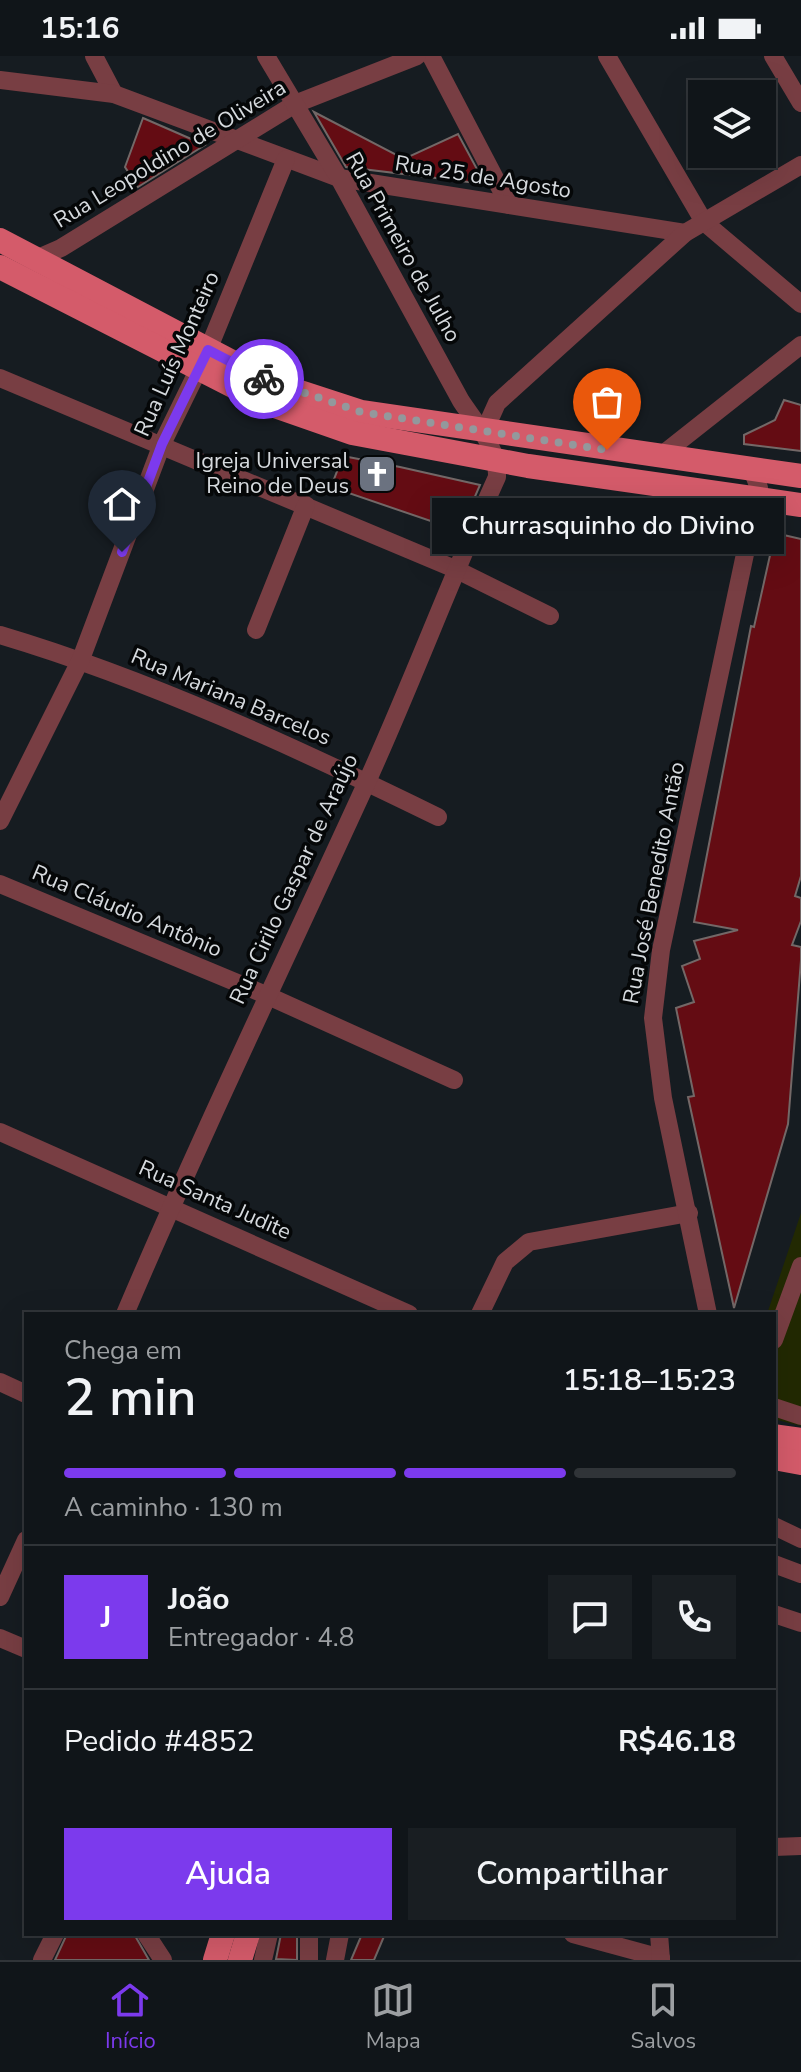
<!DOCTYPE html>
<html lang="pt">
<meta charset="utf-8">
<style>
:root{--surface:#101519;--page:#191e22;--text:#f1f3f6;--muted:#9c9fa2;--line:#303438;--accent:#7c3aed}
body{margin:0;font-family:"Nunito Sans",sans-serif;background:var(--page);color:var(--text);height:100vh;display:flex;flex-direction:column;font-size:30px;white-space:nowrap}
*{box-sizing:border-box;margin:0}
p{font-size:26px;color:var(--muted)}
.icon{flex:none;width:44px;height:44px;fill:none;stroke:currentColor;stroke-width:2;stroke-linecap:round;stroke-linejoin:round}
.map{position:relative;flex:1;overflow:hidden}
.side{position:absolute;left:24px;top:1256px;width:752px;height:624px;display:flex;flex-direction:column;background:var(--surface);border-radius:0px;box-shadow:0 8px 32px #0002,0 0 0 2px var(--line)}
.side>*{flex:none}
.buttons{position:absolute;left:688px;top:24px;display:grid;gap:16px}
.buttons a{display:grid;place-items:center;width:88px;height:88px;border-radius:0px;background:var(--surface);box-shadow:0 8px 32px #0002,0 0 0 2px var(--line);font-size:40px}
.pin{position:absolute;display:grid;place-items:center;width:68px;height:68px;color:#fff;margin:-82px -34px;border-radius:50% 50% 50% 0;rotate:-45deg;box-shadow:0 0 8px #0007}
.pin .icon{rotate:45deg}
.courier{position:absolute;display:grid;place-items:center;width:80px;height:80px;margin:-40px;border:6px solid #7c3aed;border-radius:50%;background:#fff;color:#222;box-shadow:0 2px 10px #0007}
.bubble{position:absolute;height:56px;border-radius:0px;background:var(--surface);box-shadow:0 8px 32px #0002,0 0 0 2px var(--line);font-size:26px;font-weight:600;line-height:56px;text-align:center}
.overview em{font-style:normal;font-weight:600}
.overview div{display:flex;flex-direction:column-reverse}
.overview{display:flex;align-items:center;justify-content:space-between;height:136px;padding:0 40px}
h1{font-size:52px;font-weight:600;line-height:60px}
.bar{display:grid;grid-template-columns:repeat(4,1fr);gap:12px 8px;align-content:center;height:96px;padding:0 40px}
.bar i{height:10px;border-radius:6px;background:var(--line)}
.bar .on{background:var(--accent)}
.bar p{grid-column:span 4}
.line{display:flex;align-items:center;gap:20px;padding:0 40px;border-top:2px solid var(--line)}
.line div{flex:1}
.round{display:grid;place-items:center;flex:none;width:84px;height:84px;border-radius:0px;background:var(--page)}
.action{display:flex;gap:16px;margin-top:auto;padding:16px 40px}
.action a{flex:1;height:92px;border-radius:0px;background:var(--accent);color:#fff;font-size:32px;font-weight:600;line-height:92px;text-align:center}
.action a+a{background:var(--page);color:var(--text)}
.status{display:flex;justify-content:space-between;align-items:center;height:56px;padding:0 40px;background:var(--surface);direction:ltr}
.status svg{height:22px;fill:currentColor}
.tabs{display:flex;justify-content:space-around;align-items:center;height:112px;border-top:2px solid var(--line);background:var(--surface);font-size:22px;color:var(--muted)}
.tabs a{display:grid;justify-items:center;gap:4px}
.tabs .on{color:var(--accent)}
.map>svg:first-child{display:block}
.green{fill:#222902}
.building{fill:#640c13;stroke:#736867;stroke-width:2}
.lines{fill:none;stroke-linecap:round;stroke-linejoin:round}
.minor{stroke:#783e43;stroke-width:18}
.major{stroke:#d45b6a;stroke-width:24}
.done{stroke:#93989c;stroke-width:8;stroke-dasharray:0 14.4}
.route{stroke:#7c3aed;stroke-width:10}
.labels{text-anchor:middle;dominant-baseline:central;stroke-width:7;stroke-linejoin:round;paint-order:stroke}
.street-label{font-size:22px;fill:#d6dade;stroke:#050708}
.poi-label{font-size:22px;fill:#d6dade;stroke:#050708;text-anchor:end}
</style>
<div class="status"><b>15:16</b><svg viewBox="0 0 49 12"><path d="M0 12V9h3v3zM5 12V6h3v6zM10 12V3h3v9zM15 12V0h3v12zM26 1h20v11H26zM47 4h2v5h-2z"/></svg></div>
<div class="map">
<svg width="801" height="1904" viewBox="0 0 801 1904">
<rect width="100%" height="100%" fill="#161c21"/>
<path class="green" d="M801,1157v213l-27,-7v-105h-7z"/>
<g class="building">
<path d="M314,56l90,47 54,-25 27,50 -139,-17z"/>
<path d="M143,62l62,27 -67,42 -13,-20z"/>
<path d="M784,344l17,5v46l-57,-7v-9l31,-15z"/>
<path d="M343,400l57,11 80,18 -20,46 -129,-44z"/>
<path d="M775,477l26,6v337l-6,20 6,2v23l-9,24 9,2v13l-13,164 -54,184 -46,-211 6,-1 -18,-88 18,-6 -12,-36 18,-7 -6,-18 44,-11 -44,-8 57,-296 3,1z"/>
<path d="M67,1878h67l15,26h-94z"/>
<path d="M281,1878h16v26l-21,-1z"/>
<path d="M362,1878h23l-11,26h-23z"/>
</g>
<g class="lines">
<g class="minor">
<path d="M94,0l20,38"/>
<path d="M431,0l78,149"/>
<path d="M607,0l97,166 97,82"/>
<path d="M773,0l28,47"/>
<path d="M0,24l114,14 225,84 346,55"/>
<path d="M38,202l23,-10 234,-144 122,-48"/>
<path d="M0,322l455,191 95,47"/>
<path d="M484,376l13,-29 188,-170 116,-68"/>
<path d="M658,402l143,-113"/>
<path d="M256,574l50,-125"/>
<path d="M0,579c148,44 299,114 438,182"/>
<path d="M0,765l81,-162 81,-215 46,-94 78,-191"/>
<path d="M0,828l266,111 188,85"/>
<path d="M0,1076l409,182"/>
<path d="M125,1258c76,-179 160,-353 241,-530 46,-101 85,-206 131,-307 1,-30 -20,-52 -36,-76l-122,-223 -73,-122"/>
<path d="M480,1258l25,-52 24,-20 160,-29"/>
<path d="M708,1258l-45,-216 -10,-80 8,-68 98,-462 -6,-16 -7,-6"/>
<path d="M774,1284l27,-74"/>
<path d="M0,1326l26,12"/>
<path d="M774,1351l27,9"/>
<path d="M774,1470l27,13"/>
<path d="M774,1508l27,10"/>
<path d="M0,1541l26,-57"/>
<path d="M774,1558l27,9"/>
<path d="M0,1582l26,11"/>
<path d="M774,1791l27,-1"/>
<path d="M146,1878l17,26"/>
<path d="M573,1878l88,24"/>
<path d="M659,1878l2,26"/>
<path d="M42,1904l13,-26"/>
<path d="M263,1904l6,-26"/>
<path d="M309,1904v-26"/>
<path d="M335,1904l5,-26"/>
</g>
<g class="major">
<path d="M0,184l272,143 89,29 440,64"/>
<path d="M0,211l266,136 86,30 176,33 273,39"/>
<path d="M774,1380l27,4"/>
<path d="M774,1402l27,5"/>
<path d="M215,1904l8,-26"/>
<path d="M240,1904l8,-26"/>
</g>
</g>
<g class="lines">
<path class="done" d="M264,323l97,33 246,38"/>
<path class="route" d="M122,496l40,-108 46,-94 56,29"/>
</g>
<defs>
<symbol id="church-square" viewBox="-11 -11 22 22"><rect x="-9" y="-9" width="18" height="18" rx="4" fill="#6b7280" stroke="#050708"/><path d="M-1.2-6h2.4v3.5h3.3v2.4h-3.3V6h-2.4V-.1h-3.3v-2.4h3.3Z" fill="#fff"/></symbol>
</defs>
<g fill-rule="evenodd">
<use href="#church-square" x="355" y="396" width="44" height="44"/>
</g>
<g class="labels">
<g class="street-label">
<text transform="translate(170 98) rotate(-31)">Rua Leopoldino de Oliveira</text>
<text transform="translate(483 121) rotate(9)">Rua 25 de Agosto</text>
<text transform="translate(403 191) rotate(61)">Rua Primeiro de Julho</text>
<text transform="translate(177 298) rotate(-66)">Rua Luís Monteiro</text>
<text transform="translate(231 641) rotate(23)">Rua Mariana Barcelos</text>
<text transform="translate(294 823) rotate(-65)">Rua Cirilo Gaspar de Araújo</text>
<text transform="translate(654 827) rotate(-79)">Rua José Benedito Antão</text>
<text transform="translate(127 855) rotate(23)">Rua Cláudio Antônio</text>
<text transform="translate(215 1144) rotate(24)">Rua Santa Judite</text>
</g>
<g class="poi-label">
<text x="349" y="405">Igreja Universal<tspan x="349" dy="25">Reino de Deus</tspan></text>
</g>
</g>
</svg>
<div class="buttons">
<a><svg class="icon" aria-label="layers" viewBox="0 0 24 24"><path d="M12 4l9 5-9 5-9-5zM3 14l9 5 9-5"/></svg></a>
</div>
<div class="pin" style="left:607px;top:394px;background:#ea580c"><svg class="icon" aria-label="bag" viewBox="0 0 24 24"><path d="M5 8h14l-1 12H6zM9 8a3 3 0 0 1 6 0"/></svg></div>
<div class="pin" style="left:122px;top:496px;background:#1f2937"><svg class="icon" aria-label="home" viewBox="0 0 24 24"><path d="M3 11l9-7 9 7M6 9v11h12V9"/></svg></div>
<div class="courier" style="left:264px;top:323px"><svg class="icon" aria-label="bike" viewBox="0 0 24 24"><circle cx="6" cy="16" r="4"/><circle cx="18" cy="16" r="4"/><path d="M6 16l4-8h5l3 8M10 8l3 8H6M13 5h3"/></svg></div>
<div class="bubble" style="left:432px;top:442px;width:352px">Churrasquinho do Divino</div>
<section class="side">
<div class="overview"><div><h1>2 min</h1><p>Chega em</p></div><em>15:18–15:23</em></div>
<div class="bar"><i class="on"></i><i class="on"></i><i class="on"></i><i></i><p>A caminho · 130 m</p></div>
<div class="line" style="height:144px"><b class="round" style="background:var(--accent);color:#fff">J</b><div><b>João</b><p>Entregador · 4.8</p></div><a class="round"><svg class="icon" aria-label="chat" viewBox="0 0 24 24"><path d="M4 5h16v11H9l-5 4z"/></svg></a><a class="round"><svg class="icon" aria-label="phone" viewBox="0 0 24 24"><path d="M5 4h4l2 5-3 2q2 4 5 5l2-3 5 2v4C11 20 4 13 5 4z"/></svg></a></div>
<div class="line" style="height:104px"><div>Pedido #4852</div><b>R$46.18</b></div>
<div class="action"><a>Ajuda</a><a>Compartilhar</a></div>
</section>
</div>
<nav class="tabs">
<a class="on"><svg class="icon" aria-label="home" viewBox="0 0 24 24"><path d="M3 11l9-7 9 7M6 9v11h12V9"/></svg>Início</a>
<a><svg class="icon" aria-label="map" viewBox="0 0 24 24"><path d="M3 6l6-2 6 2 6-2v14l-6 2-6-2-6 2zM9 4v14M15 6v14"/></svg>Mapa</a>
<a><svg class="icon" aria-label="saved" viewBox="0 0 24 24"><path d="M7 4h10v16l-5-4-5 4z"/></svg>Salvos</a>
</nav>
